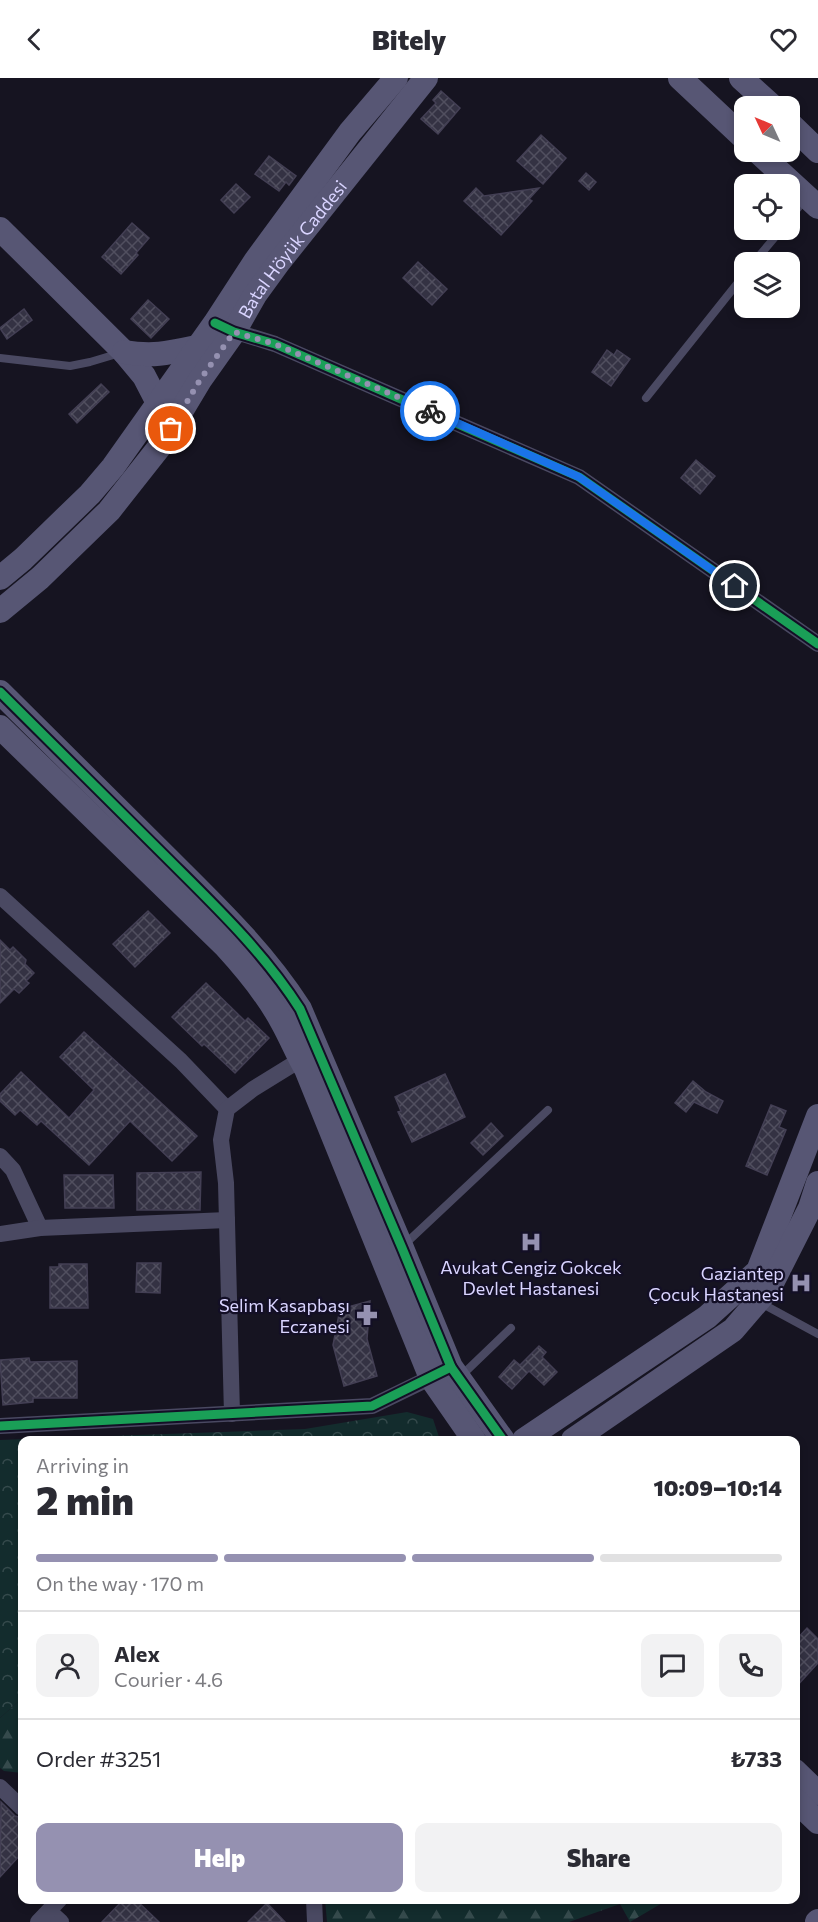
<!DOCTYPE html>
<meta charset="utf-8">
<style>
:root{--surface:#fff;--page:#f2f2f3;--text:#2b2b33;--muted:#7c7c81;--line:#e1e1e2;--accent:#9591b1}
body{margin:0;font-family:Commissioner,sans-serif;background:var(--page);color:var(--text);height:100vh;display:flex;flex-direction:column;font-size:22px;white-space:nowrap}
*{box-sizing:border-box;margin:0}
p{font-size:20px;color:var(--muted)}
.icon{flex:none;width:33px;height:33px;fill:none;stroke:currentColor;stroke-width:2;stroke-linecap:round;stroke-linejoin:round}
.map{position:relative;flex:1;overflow:hidden}
.side{position:absolute;left:18px;top:1358px;width:782px;height:468px;display:flex;flex-direction:column;background:var(--surface);border-radius:12px;box-shadow:0 3px 9px #0003}
.side>*{flex:none}
.needle{width:39px;rotate:314deg}
.fabs{position:absolute;left:734px;top:18px;display:grid;gap:12px}
.fabs a{display:grid;place-items:center;width:66px;height:66px;border-radius:12px;background:var(--surface);box-shadow:0 3px 9px #0003;font-size:30px}
.pin{position:absolute;display:grid;place-items:center;width:51px;height:51px;color:#fff;margin:-26px;border:3px solid #fff;border-radius:50%;box-shadow:0 2px 6px #0007}
.courier{position:absolute;display:grid;place-items:center;width:60px;height:60px;margin:-30px;border:4px solid #1a73e8;border-radius:50%;background:#fff;color:#222;box-shadow:0 2px 8px #0007}
.overview em{font-style:normal;font-weight:800}
.overview div{display:flex;flex-direction:column-reverse}
.overview{display:flex;align-items:center;justify-content:space-between;height:102px;padding:0 18px}
h1{font-size:39px;font-weight:800;line-height:45px}
.bar{display:grid;grid-template-columns:repeat(4,1fr);gap:9px 6px;align-content:center;height:72px;padding:0 18px}
.bar i{height:8px;border-radius:4px;background:var(--line)}
.bar .on{background:var(--accent)}
.bar p{grid-column:span 4}
.line{display:flex;align-items:center;gap:15px;padding:0 18px;border-top:2px solid var(--line)}
.line div{flex:1}
.round{display:grid;place-items:center;flex:none;width:63px;height:63px;border-radius:12px;background:var(--page)}
.action{display:flex;gap:12px;margin-top:auto;padding:12px 18px}
.action a{flex:1;height:69px;border-radius:12px;background:var(--accent);color:#fff;font-size:24px;font-weight:800;line-height:69px;text-align:center}
.action a+a{background:var(--page);color:var(--text)}
header{display:flex;justify-content:space-between;align-items:center;height:78px;padding:0 18px;background:var(--surface);font-size:27px;font-weight:800}
.map>svg:first-child{display:block}
.forest{fill:url(#forest-firs)}
.park{fill:url(#park-crowns)}
.building{fill:url(#building-cross-hatch);stroke:#433f54;stroke-width:1.5}
.lines{fill:none;stroke-linecap:round;stroke-linejoin:round}
.lane{stroke:#4a4962;stroke-width:8}
.street{stroke:#4a4962;stroke-width:16}
.secondary{stroke:#575674;stroke-width:24}
.cycleway-casing{stroke:#130f26;stroke-width:13}
.cycleway{stroke:#1a9f57;stroke-width:9}
.done{stroke:#9591b1;stroke-width:6;stroke-dasharray:0 10.8}
.route{stroke:#1a73e8;stroke-width:8}
.labels{text-anchor:middle;dominant-baseline:central;stroke-width:4.5;stroke-linejoin:round;paint-order:stroke}
.street-label{font-size:18px;fill:#d9d4ff;stroke:#130f26}
.poi-label{font-size:18px;fill:#d9d4ff;stroke:#130f26;text-anchor:end}
</style>
<header><svg class="icon" aria-label="back" viewBox="0 0 24 24"><path d="M15 5l-7 7 7 7"/></svg>Bitely<svg class="icon" aria-label="heart" viewBox="0 0 24 24"><path d="M12 20l-8-8c-3-5 5-10 8-4 3-6 11-1 8 4z"/></svg></header>
<div class="map">
<svg width="818" height="1844" viewBox="0 0 818 1844">
<defs>
<pattern id="forest-firs" width="22" height="20" patternUnits="userSpaceOnUse" patternTransform="scale(1.5)"><rect width="22" height="20" fill="#132c2d"/><path d="M5 1l3.5 6h-7zM16 11l3.5 6h-7z" fill="#354a4c"/></pattern>
<pattern id="park-crowns" width="20" height="18" patternUnits="userSpaceOnUse" patternTransform="scale(1.5)"><rect width="20" height="18" fill="#132c2d"/><path d="M2 6a3 3 0 1 1 6 0M12 15a3 3 0 1 1 6 0" fill="none" stroke="#354a4c"/></pattern>
<pattern id="building-cross-hatch" width="8" height="8" patternUnits="userSpaceOnUse" patternTransform="scale(1.5)"><rect width="8" height="8" fill="#343243"/><path d="M0 0l8 8M0 8l8-8" fill="none" stroke="#514f5f"/></pattern>
</defs>
<rect width="100%" height="100%" fill="#161421"/>
<g class="forest">
<path d="M22,1620v75l-18,-2 -4,-3v-50z"/>
<path d="M325,1821h344l-39,23 -10,-18 -51,18h-242z"/>
</g>
<path class="park" d="M407,1334l26,7 7,21h-418v258l-22,20v-278l305,-11z"/>
<g class="building">
<path d="M441,13l19,17 -22,26 -17,-15 15,-16 -3,-3z"/>
<path d="M541,57l25,23 -23,26 -26,-23z"/>
<path d="M269,78l27,20 -7,9 -3,-3 -7,9 -24,-17z"/>
<path d="M586,95l10,9 -7,8 -10,-9z"/>
<path d="M236,106l14,13 -16,16 -13,-13z"/>
<path d="M476,110l8,8 55,-8 -10,11 3,2 -31,34 -37,-34z"/>
<path d="M132,145l17,15 -13,15 2,2 -17,19 -19,-17z"/>
<path d="M418,184l29,27 -15,16 -29,-27z"/>
<path d="M148,222l21,19 -18,19 -20,-19z"/>
<path d="M24,231l8,11 -25,19 -7,-11z"/>
<path d="M607,272l7,5 3,-5 13,9 -19,27 -19,-14z"/>
<path d="M101,306l8,8 -32,31 -8,-9z"/>
<path d="M696,382l19,16 -15,18 -19,-16z"/>
<path d="M148,833l22,22 -35,34 -22,-23z"/>
<path d="M0,862l10,10 3,-3 13,13 -1,4 9,9 -8,8 3,2 -10,10 -5,-4 -14,14z"/>
<path d="M206,905l39,38 3,-3 21,20 -34,35 -31,-29 -2,2 -30,-29z"/>
<path d="M84,954l113,104 -25,25 -42,-40 -41,44 -48,-44 -4,4 -17,-15 -5,5 -15,-14v-7l21,-22 48,46 25,-28 -34,-33z"/>
<path d="M445,996l20,43 -53,25 -14,-30 3,-1 -6,-14z"/>
<path d="M693,1003l13,11 17,9 -6,12 -23,-11 -8,10 -11,-9z"/>
<path d="M771,1027l15,6 -7,16 7,3 -19,45 -21,-9z"/>
<path d="M491,1045l12,13 -20,19 -12,-12z"/>
<path d="M201,1094l-1,38h-63v-37z"/>
<path d="M64,1097h49l1,33h-49z"/>
<path d="M137,1185h24l-1,30 -24,-1z"/>
<path d="M59,1186h28l1,44h-38v-41h9z"/>
<path d="M370,1223l-3,38 10,37 -33,10 -11,-41 7,-36z"/>
<path d="M539,1268l7,6 -4,5 15,15 -13,13 -15,-14 -17,18 -13,-12 15,-17 6,5z"/>
<path d="M29,1280l1,4 47,-1v37h-44v4l-30,3 -3,-45z"/>
<path d="M807,1550l11,11v24l-23,25v-47z"/>
<path d="M1,1724l14,14 7,2v35l-22,24z"/>
<path d="M124,1821h11l24,23h-57z"/>
<path d="M267,1825l18,19h-37z"/>
</g>
<g class="lines">
<g class="lane">
<path d="M789,141l17,-21"/>
<path d="M754,184l27,-32"/>
<path d="M0,280l70,8 20,-4 30,-9"/>
<path d="M646,320l98,-123"/>
<path d="M404,1167l144,-135"/>
<path d="M759,1224l59,32"/>
<path d="M461,1298l50,-48"/>
</g>
<g class="street">
<path d="M227,251l48,15 304,133 239,167"/>
<path d="M0,818l181,165 46,48"/>
<path d="M0,1078l13,14 27,58"/>
<path d="M0,1156l40,-6 187,-8"/>
<path d="M232,1336l-6,-231 -5,-43 6,-31 26,-20 47,-29"/>
<path d="M0,1348l372,-20 66,-32"/>
<path d="M0,1709l22,21"/>
<path d="M314,1821l1,23"/>
<path d="M49,1833l12,11"/>
<path d="M38,1844l22,-23"/>
</g>
<g class="secondary">
<path d="M680,0l64,60"/>
<path d="M741,0l31,28"/>
<path d="M789,45l29,28"/>
<path d="M758,74l60,55"/>
<path d="M0,151l124,123 20,24 14,27"/>
<path d="M124,274c29,5 45,1 73,-5"/>
<path d="M0,500l23,-19 67,-65 23,-27 102,-144 41,-63 94,-128 46,-54"/>
<path id="s1" d="M0,533l40,-33 69,-67 52,-66 39,-65 34,-48 21,-37 24,-33 147,-184"/>
<path d="M0,614c55,55 110,109 165,164 48,48 98,95 135,153l102,239 49,119 52,73"/>
<path d="M0,649l225,219c22,24 42,48 57,76 9,16 15,32 24,47l125,309 43,62"/>
<path d="M524,1362l183,-123 51,-46 60,-155"/>
<path d="M573,1362l160,-110 37,-43 40,-79 8,-25"/>
<path d="M795,1693l23,22"/>
<path d="M795,1722l23,22"/>
<path d="M817,1844l1,-1"/>
</g>
<defs>
<g id="cycleway">
<path d="M215,245l19,9 41,12 304,133 239,167"/>
<path d="M0,614c55,55 110,109 165,164 48,48 98,95 135,153l102,239 49,119 52,73"/>
<path d="M0,1348l372,-20 79,-39"/>
</g>
</defs>
<use href="#cycleway" class="cycleway-casing"/>
<use href="#cycleway" class="cycleway"/>
</g>
<g class="lines">
<path class="done" d="M171,351l29,-49 34,-48 41,12 155,67"/>
<path class="route" d="M430,333l149,66 156,109"/>
</g>
<defs>
<symbol id="hospital-bare" viewBox="-9 -9 18 18"><path d="M-5-5h3v3.5h4V-5h3V5h-3V1.5h-4V5h-3Z" fill="#9591b1" stroke="#130f26" stroke-width="2.5" paint-order="stroke"/></symbol>
<symbol id="pharmacy-bare" viewBox="-9 -9 18 18"><path d="M-2-6h4v4h4v4h-4v4h-4v-4h-4v-4h4Z" fill="#9591b1" stroke="#130f26" stroke-width="2.5" paint-order="stroke"/></symbol>
</defs>
<g fill-rule="evenodd">
<use href="#hospital-bare" x="516" y="1149" width="30" height="30"/>
<use href="#hospital-bare" x="786" y="1190" width="30" height="30"/>
<use href="#pharmacy-bare" x="352" y="1222" width="30" height="30"/>
</g>
<g class="labels">
<g class="street-label">
<text stroke="none"><textPath href="#s1" startOffset="468">Batal Höyük Caddesi</textPath></text>
</g>
<g class="poi-label">
<text x="531" y="1189" text-anchor="middle">Avukat Cengiz Gokcek<tspan x="531" dy="21">Devlet Hastanesi</tspan></text>
<text x="784" y="1195">Gaziantep<tspan x="784" dy="21">Çocuk Hastanesi</tspan></text>
<text x="350" y="1227">Selim Kasapbaşı<tspan x="350" dy="21">Eczanesi</tspan></text>
</g>
</g>
</svg>
<div class="fabs">
<a><svg class="needle" viewBox="-14 -14 28 28"><path d="M0-13l5 13h-10z" fill="#e53935"/><path d="M0 13l5-13h-10z" fill="#7c7c81"/></svg></a>
<a><svg class="icon" aria-label="locate" viewBox="0 0 24 24"><circle cx="12" cy="12" r="6"/><path d="M12 2v4M12 18v4M2 12h4M18 12h4"/></svg></a>
<a><svg class="icon" aria-label="layers" viewBox="0 0 24 24"><path d="M12 4l9 5-9 5-9-5zM3 14l9 5 9-5"/></svg></a>
</div>
<div class="pin" style="left:171px;top:351px;background:#ea580c"><svg class="icon" aria-label="bag" viewBox="0 0 24 24"><path d="M5 8h14l-1 12H6zM9 8a3 3 0 0 1 6 0"/></svg></div>
<div class="pin" style="left:735px;top:508px;background:#1f2937"><svg class="icon" aria-label="home" viewBox="0 0 24 24"><path d="M3 11l9-7 9 7M6 9v11h12V9"/></svg></div>
<div class="courier" style="left:430px;top:333px"><svg class="icon" aria-label="bike" viewBox="0 0 24 24"><circle cx="6" cy="16" r="4"/><circle cx="18" cy="16" r="4"/><path d="M6 16l4-8h5l3 8M10 8l3 8H6M13 5h3"/></svg></div>
<section class="side">
<div class="overview"><div><h1>2 min</h1><p>Arriving in</p></div><em>10:09–10:14</em></div>
<div class="bar"><i class="on"></i><i class="on"></i><i class="on"></i><i></i><p>On the way · 170 m</p></div>
<div class="line" style="height:108px"><a class="round"><svg class="icon" aria-label="person" viewBox="0 0 24 24"><circle cx="12" cy="8" r="4"/><path d="M4 21q1-7 8-7t8 7"/></svg></a><div><b>Alex</b><p>Courier · 4.6</p></div><a class="round"><svg class="icon" aria-label="chat" viewBox="0 0 24 24"><path d="M4 5h16v11H9l-5 4z"/></svg></a><a class="round"><svg class="icon" aria-label="phone" viewBox="0 0 24 24"><path d="M5 4h4l2 5-3 2q2 4 5 5l2-3 5 2v4C11 20 4 13 5 4z"/></svg></a></div>
<div class="line" style="height:78px"><div>Order #3251</div><b>₺733</b></div>
<div class="action"><a>Help</a><a>Share</a></div>
</section>
</div>
